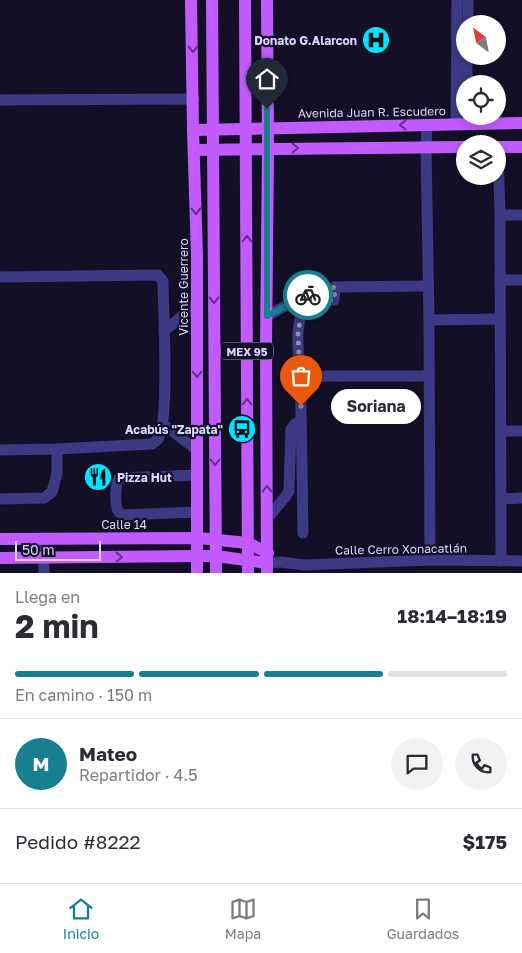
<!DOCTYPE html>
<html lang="es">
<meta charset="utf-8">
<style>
:root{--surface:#fff;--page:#f2f2f3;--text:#2b2b33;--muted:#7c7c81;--line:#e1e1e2;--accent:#187f8f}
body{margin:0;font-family:"Golos Text",sans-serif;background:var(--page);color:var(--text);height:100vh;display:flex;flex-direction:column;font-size:19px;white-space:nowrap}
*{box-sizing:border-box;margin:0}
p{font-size:16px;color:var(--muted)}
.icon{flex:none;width:28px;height:28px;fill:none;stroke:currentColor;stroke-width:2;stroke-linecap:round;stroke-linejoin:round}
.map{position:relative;height:573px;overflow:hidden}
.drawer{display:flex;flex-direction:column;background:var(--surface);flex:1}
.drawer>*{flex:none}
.needle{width:32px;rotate:328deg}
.fabs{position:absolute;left:456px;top:15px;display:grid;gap:10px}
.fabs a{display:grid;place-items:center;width:50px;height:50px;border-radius:50%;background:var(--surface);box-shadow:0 2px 12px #0003;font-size:25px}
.scale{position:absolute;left:15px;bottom:12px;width:86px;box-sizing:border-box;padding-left:5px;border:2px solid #d9d4ff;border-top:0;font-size:14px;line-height:18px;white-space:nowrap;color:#d9d4ff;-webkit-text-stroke:4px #130f26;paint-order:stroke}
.pin{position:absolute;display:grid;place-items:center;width:42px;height:42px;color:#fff;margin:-51px -21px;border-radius:50% 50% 50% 0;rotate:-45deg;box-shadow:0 0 5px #0007}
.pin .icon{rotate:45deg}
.courier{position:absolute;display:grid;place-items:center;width:50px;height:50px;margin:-25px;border:4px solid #187f8f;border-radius:50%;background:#fff;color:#222;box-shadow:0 1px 6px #0007}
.bubble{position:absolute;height:35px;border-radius:18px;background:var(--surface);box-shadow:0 2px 12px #0003;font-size:16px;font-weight:700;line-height:35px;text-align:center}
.head em{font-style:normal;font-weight:700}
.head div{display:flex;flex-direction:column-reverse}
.head{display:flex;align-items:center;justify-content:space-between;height:85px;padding:0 15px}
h1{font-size:32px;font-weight:700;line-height:38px}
.bar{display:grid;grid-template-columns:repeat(4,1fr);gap:8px 5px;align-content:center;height:60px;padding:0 15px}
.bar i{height:6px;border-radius:4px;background:var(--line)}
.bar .current{background:var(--accent)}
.bar p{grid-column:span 4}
.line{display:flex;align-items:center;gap:12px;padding:0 15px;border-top:1px solid var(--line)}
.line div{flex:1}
.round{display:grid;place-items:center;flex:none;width:52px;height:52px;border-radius:26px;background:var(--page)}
.menu{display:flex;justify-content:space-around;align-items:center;height:70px;border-top:1px solid var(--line);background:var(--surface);font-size:14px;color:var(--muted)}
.menu a{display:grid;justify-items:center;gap:2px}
.menu .current{color:var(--accent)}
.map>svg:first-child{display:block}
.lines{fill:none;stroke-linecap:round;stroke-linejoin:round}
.minor{stroke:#3d3a85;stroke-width:11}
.major{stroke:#c25bff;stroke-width:12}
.oneway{stroke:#623188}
.done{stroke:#948fb3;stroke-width:5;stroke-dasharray:0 9}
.route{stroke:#187f8f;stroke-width:6}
.labels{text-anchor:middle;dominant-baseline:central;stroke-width:4.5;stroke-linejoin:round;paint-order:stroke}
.shield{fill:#130f26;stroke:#9e99be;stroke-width:1}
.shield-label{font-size:11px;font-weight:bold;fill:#d9d4ff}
.poi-label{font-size:12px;font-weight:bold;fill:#d9d4ff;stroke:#130f26;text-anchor:end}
.street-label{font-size:12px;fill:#d9d4ff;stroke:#130f26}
</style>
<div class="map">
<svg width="522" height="573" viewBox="0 0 522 573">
<rect width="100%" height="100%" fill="#130f26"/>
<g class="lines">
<g class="minor">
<path d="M468,24v-24"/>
<path d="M467,84v-28"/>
<path d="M0,100l194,-1"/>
<path d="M456,124l1,-124"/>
<path d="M427,125l-1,22 3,173 1,240"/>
<path d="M498,147l2,68 1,346"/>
<path d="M500,215h22"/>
<path d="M0,277l158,-2 5,6c0,25 7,143 -5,158 -1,2 -4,3 -6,5l-95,5 -57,1"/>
<path d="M500,280h22"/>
<path d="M267,316l24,-13 22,-10 22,-6 93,-1"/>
<path d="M429,320l71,-1"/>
<path d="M164,331l33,-27"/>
<path d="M300,378l28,-2h101"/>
<path d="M163,424l34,26"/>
<path d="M501,431h21"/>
<path d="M0,499l44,-1 8,-6 5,-19v-24"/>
<path d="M501,499l21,-1"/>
<path d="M197,512l-74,3c-3,-2 -4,-2 -6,-6 -2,-8 -2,-24 2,-31l79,-3"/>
<path d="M267,519l19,-23 3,-5 2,-62 3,-4 7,-5"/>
<path d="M303,533c-1,-51 -1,-102 -3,-153 0,-18 -6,-49 2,-65 6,-13 19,-14 32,-15l1,-13"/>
<path d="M43,538l1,35"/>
<path d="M267,563l14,-1 23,3 126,-5 92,1"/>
</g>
<g class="major">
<path d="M191,0l2,130 4,126v317"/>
<path d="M212,0l4,573"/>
<path d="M245,0l3,573"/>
<path d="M267,0l1,149 -2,198 1,226"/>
<path d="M193,130l329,-7"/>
<path d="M498,147h24"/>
<path d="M194,150l271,-3"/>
<path d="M0,539l198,-1 50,5 20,10"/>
<path d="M0,558l198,-2h18l51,7"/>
</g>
</g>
<defs><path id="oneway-chevron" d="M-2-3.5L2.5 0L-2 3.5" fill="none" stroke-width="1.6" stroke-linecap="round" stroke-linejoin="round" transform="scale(1.25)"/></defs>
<g class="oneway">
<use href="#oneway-chevron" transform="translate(193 49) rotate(89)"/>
<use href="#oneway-chevron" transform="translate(403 125) rotate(179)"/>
<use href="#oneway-chevron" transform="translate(295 148)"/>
<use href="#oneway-chevron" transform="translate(196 211) rotate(88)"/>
<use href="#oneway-chevron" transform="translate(247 239) rotate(-90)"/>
<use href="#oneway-chevron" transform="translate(214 300) rotate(90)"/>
<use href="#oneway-chevron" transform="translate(197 374) rotate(90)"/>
<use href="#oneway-chevron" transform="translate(247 402) rotate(-90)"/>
<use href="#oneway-chevron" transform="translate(215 462) rotate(90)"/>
<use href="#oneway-chevron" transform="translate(267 489) rotate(-90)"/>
<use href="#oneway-chevron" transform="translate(119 557) rotate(-1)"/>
</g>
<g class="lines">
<path class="done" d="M301,406l-3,-73 3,-17 7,-10 10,-4 16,-2 1,-13 -27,8"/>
<path class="route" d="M267,109v207l41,-21"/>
</g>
<defs>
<symbol id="hospital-disc" viewBox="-11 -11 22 22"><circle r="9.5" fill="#00e5ff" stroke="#130f26"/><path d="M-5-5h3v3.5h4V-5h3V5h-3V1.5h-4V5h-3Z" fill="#111"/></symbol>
<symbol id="bus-disc" viewBox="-11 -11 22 22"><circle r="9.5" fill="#00e5ff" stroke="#130f26"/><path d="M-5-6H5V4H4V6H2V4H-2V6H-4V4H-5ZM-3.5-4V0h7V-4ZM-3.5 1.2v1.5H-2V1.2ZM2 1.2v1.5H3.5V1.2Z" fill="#111"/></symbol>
<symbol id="restaurant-disc" viewBox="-11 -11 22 22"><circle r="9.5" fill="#00e5ff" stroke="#130f26"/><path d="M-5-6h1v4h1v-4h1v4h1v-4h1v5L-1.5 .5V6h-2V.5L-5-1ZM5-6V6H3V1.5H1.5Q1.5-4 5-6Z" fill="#111"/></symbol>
</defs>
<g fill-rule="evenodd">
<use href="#hospital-disc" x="360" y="24" width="32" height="32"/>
<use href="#bus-disc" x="226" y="413" width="32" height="32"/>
<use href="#restaurant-disc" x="82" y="461" width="32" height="32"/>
</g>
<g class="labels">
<rect class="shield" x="221" y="342.5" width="52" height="17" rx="4"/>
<g class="shield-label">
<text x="247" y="351">MEX 95</text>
</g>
<g class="poi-label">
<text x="357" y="40">Donato G.Alarcon</text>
<text x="223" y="429">Acabús "Zapata"</text>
<text x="117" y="477" text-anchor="start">Pizza Hut</text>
</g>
<g class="street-label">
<text transform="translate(372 112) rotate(-1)">Avenida Juan R. Escudero</text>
<text transform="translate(183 287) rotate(-90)">Vicente Guerrero</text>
<text x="124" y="524">Calle 14</text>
<text transform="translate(401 549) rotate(-1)">Calle Cerro Xonacatlán</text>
</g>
</g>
</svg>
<div class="fabs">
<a><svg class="needle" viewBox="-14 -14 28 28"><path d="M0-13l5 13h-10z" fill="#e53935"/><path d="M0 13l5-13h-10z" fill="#7c7c81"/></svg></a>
<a><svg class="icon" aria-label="locate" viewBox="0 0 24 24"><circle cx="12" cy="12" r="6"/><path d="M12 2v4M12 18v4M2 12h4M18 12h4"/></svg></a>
<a><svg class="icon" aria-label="layers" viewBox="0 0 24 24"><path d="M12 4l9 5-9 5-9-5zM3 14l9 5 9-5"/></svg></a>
</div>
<div class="scale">50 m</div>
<div class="pin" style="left:301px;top:406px;background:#ea580c"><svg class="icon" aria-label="bag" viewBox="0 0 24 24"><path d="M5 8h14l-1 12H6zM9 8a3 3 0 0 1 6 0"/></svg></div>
<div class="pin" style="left:267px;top:109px;background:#1f2937"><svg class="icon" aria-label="home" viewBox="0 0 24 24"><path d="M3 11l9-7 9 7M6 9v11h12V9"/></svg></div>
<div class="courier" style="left:308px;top:295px"><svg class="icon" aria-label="bike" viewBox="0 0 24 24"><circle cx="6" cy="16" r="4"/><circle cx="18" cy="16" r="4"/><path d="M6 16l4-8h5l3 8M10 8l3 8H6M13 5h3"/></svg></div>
<div class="bubble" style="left:331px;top:389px;width:90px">Soriana</div>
</div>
<section class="drawer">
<div class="head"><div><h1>2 min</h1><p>Llega en</p></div><em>18:14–18:19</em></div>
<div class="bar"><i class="current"></i><i class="current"></i><i class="current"></i><i></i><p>En camino · 150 m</p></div>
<div class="line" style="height:90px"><b class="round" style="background:var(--accent);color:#fff">M</b><div><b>Mateo</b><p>Repartidor · 4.5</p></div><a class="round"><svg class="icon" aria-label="chat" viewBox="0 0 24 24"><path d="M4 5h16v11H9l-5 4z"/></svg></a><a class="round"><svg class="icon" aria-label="phone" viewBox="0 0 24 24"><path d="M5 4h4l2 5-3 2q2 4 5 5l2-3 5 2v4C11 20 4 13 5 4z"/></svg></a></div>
<div class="line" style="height:65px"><div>Pedido #8222</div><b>$175</b></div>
</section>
<nav class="menu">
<a class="current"><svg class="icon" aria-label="home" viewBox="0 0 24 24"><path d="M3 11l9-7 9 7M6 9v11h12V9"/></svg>Inicio</a>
<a><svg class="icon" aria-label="map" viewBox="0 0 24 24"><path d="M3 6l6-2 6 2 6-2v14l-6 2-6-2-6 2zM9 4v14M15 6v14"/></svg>Mapa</a>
<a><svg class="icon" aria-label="saved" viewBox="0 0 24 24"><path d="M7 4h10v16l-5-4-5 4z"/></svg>Guardados</a>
</nav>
